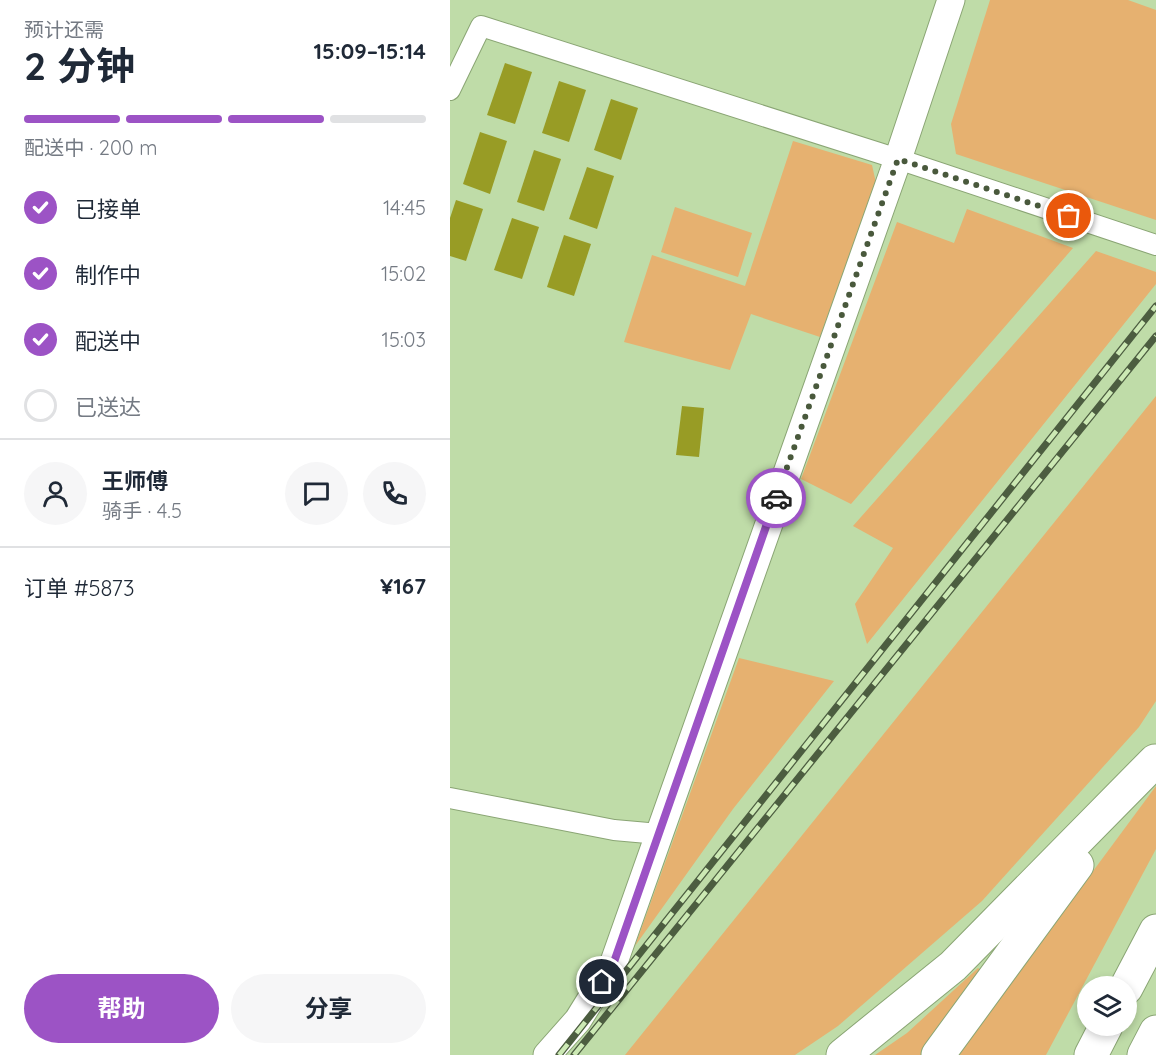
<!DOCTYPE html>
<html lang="zh">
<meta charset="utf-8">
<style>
:root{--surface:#fff;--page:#f6f6f7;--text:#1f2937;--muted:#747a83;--line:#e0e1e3;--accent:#9c53c5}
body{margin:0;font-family:Quicksand,"Noto Sans SC",sans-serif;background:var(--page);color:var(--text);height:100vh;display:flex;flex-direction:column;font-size:22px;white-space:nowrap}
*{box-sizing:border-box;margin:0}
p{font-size:20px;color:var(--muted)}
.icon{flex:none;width:33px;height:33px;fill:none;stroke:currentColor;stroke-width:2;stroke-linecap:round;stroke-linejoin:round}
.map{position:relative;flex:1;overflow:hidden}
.details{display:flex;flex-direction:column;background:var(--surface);width:450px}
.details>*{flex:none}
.tools{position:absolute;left:627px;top:976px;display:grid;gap:12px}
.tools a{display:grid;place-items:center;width:60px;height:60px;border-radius:50%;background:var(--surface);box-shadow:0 3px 9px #0003;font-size:30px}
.pin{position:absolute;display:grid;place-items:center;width:51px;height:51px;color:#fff;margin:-26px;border:3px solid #fff;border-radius:50%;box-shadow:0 2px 6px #0007}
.courier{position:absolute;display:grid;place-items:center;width:60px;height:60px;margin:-30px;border:4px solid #9c53c5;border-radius:50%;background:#fff;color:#222;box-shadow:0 2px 8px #0007}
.head em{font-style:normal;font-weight:700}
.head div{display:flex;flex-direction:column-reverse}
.head{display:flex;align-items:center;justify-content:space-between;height:102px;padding:0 24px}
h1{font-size:39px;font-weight:700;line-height:45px}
.bar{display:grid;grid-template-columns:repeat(4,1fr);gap:9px 6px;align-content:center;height:72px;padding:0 24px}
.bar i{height:8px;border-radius:4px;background:var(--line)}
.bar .selected{background:var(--accent)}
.bar p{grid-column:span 4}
.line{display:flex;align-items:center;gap:15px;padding:0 24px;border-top:2px solid var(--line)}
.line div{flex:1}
.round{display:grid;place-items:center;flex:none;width:63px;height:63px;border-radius:32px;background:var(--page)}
ol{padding:0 24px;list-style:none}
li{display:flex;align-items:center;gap:18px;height:66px}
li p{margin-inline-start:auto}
li .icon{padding:6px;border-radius:50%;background:var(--accent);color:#fff;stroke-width:4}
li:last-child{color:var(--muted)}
li i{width:33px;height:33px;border:3px solid var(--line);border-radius:50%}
.primary-button{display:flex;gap:12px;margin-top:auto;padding:12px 24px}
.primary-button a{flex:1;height:69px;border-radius:36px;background:var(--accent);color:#fff;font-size:24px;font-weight:700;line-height:69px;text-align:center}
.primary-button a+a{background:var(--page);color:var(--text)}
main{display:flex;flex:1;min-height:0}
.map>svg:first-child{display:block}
.green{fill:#e6b170}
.building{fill:#989c25}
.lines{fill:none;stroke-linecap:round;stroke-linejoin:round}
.street-casing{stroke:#8aa574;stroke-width:22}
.secondary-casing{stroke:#8aa574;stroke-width:29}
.highway-casing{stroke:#8aa574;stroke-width:35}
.street{stroke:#fff;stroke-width:20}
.secondary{stroke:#fff;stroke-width:27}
.highway{stroke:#fff;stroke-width:33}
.rail-casing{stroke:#4c5d40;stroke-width:7}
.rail{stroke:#cce9b4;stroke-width:4.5;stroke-dasharray:14;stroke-linecap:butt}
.done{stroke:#49593c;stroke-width:6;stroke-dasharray:0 10.8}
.route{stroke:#9c53c5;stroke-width:8}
</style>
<main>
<section class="details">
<div class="head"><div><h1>2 分钟</h1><p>预计还需</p></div><em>15:09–15:14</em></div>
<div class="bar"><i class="selected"></i><i class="selected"></i><i class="selected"></i><i></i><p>配送中 · 200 m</p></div>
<ol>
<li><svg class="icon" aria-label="check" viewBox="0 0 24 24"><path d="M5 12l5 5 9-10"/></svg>已接单<p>14:45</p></li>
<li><svg class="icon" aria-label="check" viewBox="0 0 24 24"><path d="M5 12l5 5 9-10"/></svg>制作中<p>15:02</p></li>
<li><svg class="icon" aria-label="check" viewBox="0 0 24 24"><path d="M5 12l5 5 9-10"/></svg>配送中<p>15:03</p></li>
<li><i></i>已送达</li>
</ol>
<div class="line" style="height:108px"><a class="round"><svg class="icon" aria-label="person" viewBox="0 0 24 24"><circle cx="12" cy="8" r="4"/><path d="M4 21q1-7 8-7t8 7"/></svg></a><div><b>王师傅</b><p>骑手 · 4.5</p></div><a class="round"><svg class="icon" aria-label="chat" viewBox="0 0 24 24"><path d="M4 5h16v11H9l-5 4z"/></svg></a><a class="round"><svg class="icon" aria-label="phone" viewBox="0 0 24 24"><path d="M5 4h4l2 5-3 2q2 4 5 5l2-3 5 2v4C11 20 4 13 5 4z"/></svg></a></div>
<div class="line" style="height:78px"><div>订单 #5873</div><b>¥167</b></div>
<div class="primary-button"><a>帮助</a><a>分享</a></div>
</section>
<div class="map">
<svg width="706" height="1055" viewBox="0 0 706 1055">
<rect width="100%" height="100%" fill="#bfdca8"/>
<g class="green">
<path d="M540,0h138l28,10v210l-200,-66 -5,-30z"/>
<path d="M343,141l79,24 4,18 -56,154 -69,-23 -21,56 -106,-28 28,-87 93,31z"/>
<path d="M225,207l77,26 -14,44 -77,-25z"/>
<path d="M517,209l106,39 -222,256 -50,-25 96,-257 57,21z"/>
<path d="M646,251l60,21v12l-289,360 -12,-40 38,-56 -40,-22z"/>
<path d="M706,396v305l-17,26 -157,174 -144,125 -43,29h-170z"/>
<path d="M289,658l95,23 -101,128 -98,137z"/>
<path d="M706,786v63l-110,206h-89z"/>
<path d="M528,968l6,5 -55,82h-54l32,-22z"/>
</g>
<g class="building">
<path d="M55,63l27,9 -17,52 -28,-9z"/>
<path d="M109,81l27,9 -17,52 -27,-9z"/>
<path d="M161,99l27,9 -17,52 -27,-10z"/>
<path d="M30,132l27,9 -17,53 -27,-10z"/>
<path d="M84,150l27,9 -17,52 -27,-9z"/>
<path d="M137,167l27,9 -17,53 -28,-10z"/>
<path d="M6,200l27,9 -17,52 -16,-5v-38z"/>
<path d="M62,218l27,9 -17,52 -28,-9z"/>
<path d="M114,235l27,9 -17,52 -27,-9z"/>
<path d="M232,406l22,2 -5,49 -23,-2z"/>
</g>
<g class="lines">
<defs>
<g id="street">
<path d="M0,90l31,-64 417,133 258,86"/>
<path d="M0,798l164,32 45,4"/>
</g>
<path id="secondary" d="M97,1055l31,-35 36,-58 284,-803 53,-159"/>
<g id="highway">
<path d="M676,988l30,-57"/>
<path d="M393,1055l110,-89 202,-205"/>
<path d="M488,1055l139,-190"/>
<path d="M641,1055l15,-29"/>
<path d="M694,1055l12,-23"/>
</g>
</defs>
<use href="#street" class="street-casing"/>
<use href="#secondary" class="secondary-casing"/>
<use href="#highway" class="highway-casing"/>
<use href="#street" class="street"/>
<use href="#secondary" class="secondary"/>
<use href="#highway" class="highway"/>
<defs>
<g id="rail">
<path d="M109,1055l597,-749"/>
<path d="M124,1055l582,-719"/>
</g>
</defs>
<use href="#rail" class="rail-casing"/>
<use href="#rail" class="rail"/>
</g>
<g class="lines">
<path class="done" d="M326,498l122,-339 171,57"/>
<path class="route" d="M152,982l12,-20 162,-464"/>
</g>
</svg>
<div class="tools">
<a><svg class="icon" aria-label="layers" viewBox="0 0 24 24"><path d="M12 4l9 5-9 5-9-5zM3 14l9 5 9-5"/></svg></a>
</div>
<div class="pin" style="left:619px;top:216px;background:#ea580c"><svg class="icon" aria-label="bag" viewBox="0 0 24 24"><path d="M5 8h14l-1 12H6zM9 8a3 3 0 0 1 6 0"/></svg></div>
<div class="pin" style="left:152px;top:982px;background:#1f2937"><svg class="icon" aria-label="home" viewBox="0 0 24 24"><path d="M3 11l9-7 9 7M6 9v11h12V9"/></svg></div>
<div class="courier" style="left:326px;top:498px"><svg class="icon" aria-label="car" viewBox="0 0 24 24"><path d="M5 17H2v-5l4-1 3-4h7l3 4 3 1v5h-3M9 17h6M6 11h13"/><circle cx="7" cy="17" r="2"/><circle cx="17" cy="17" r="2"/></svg></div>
</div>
</main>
